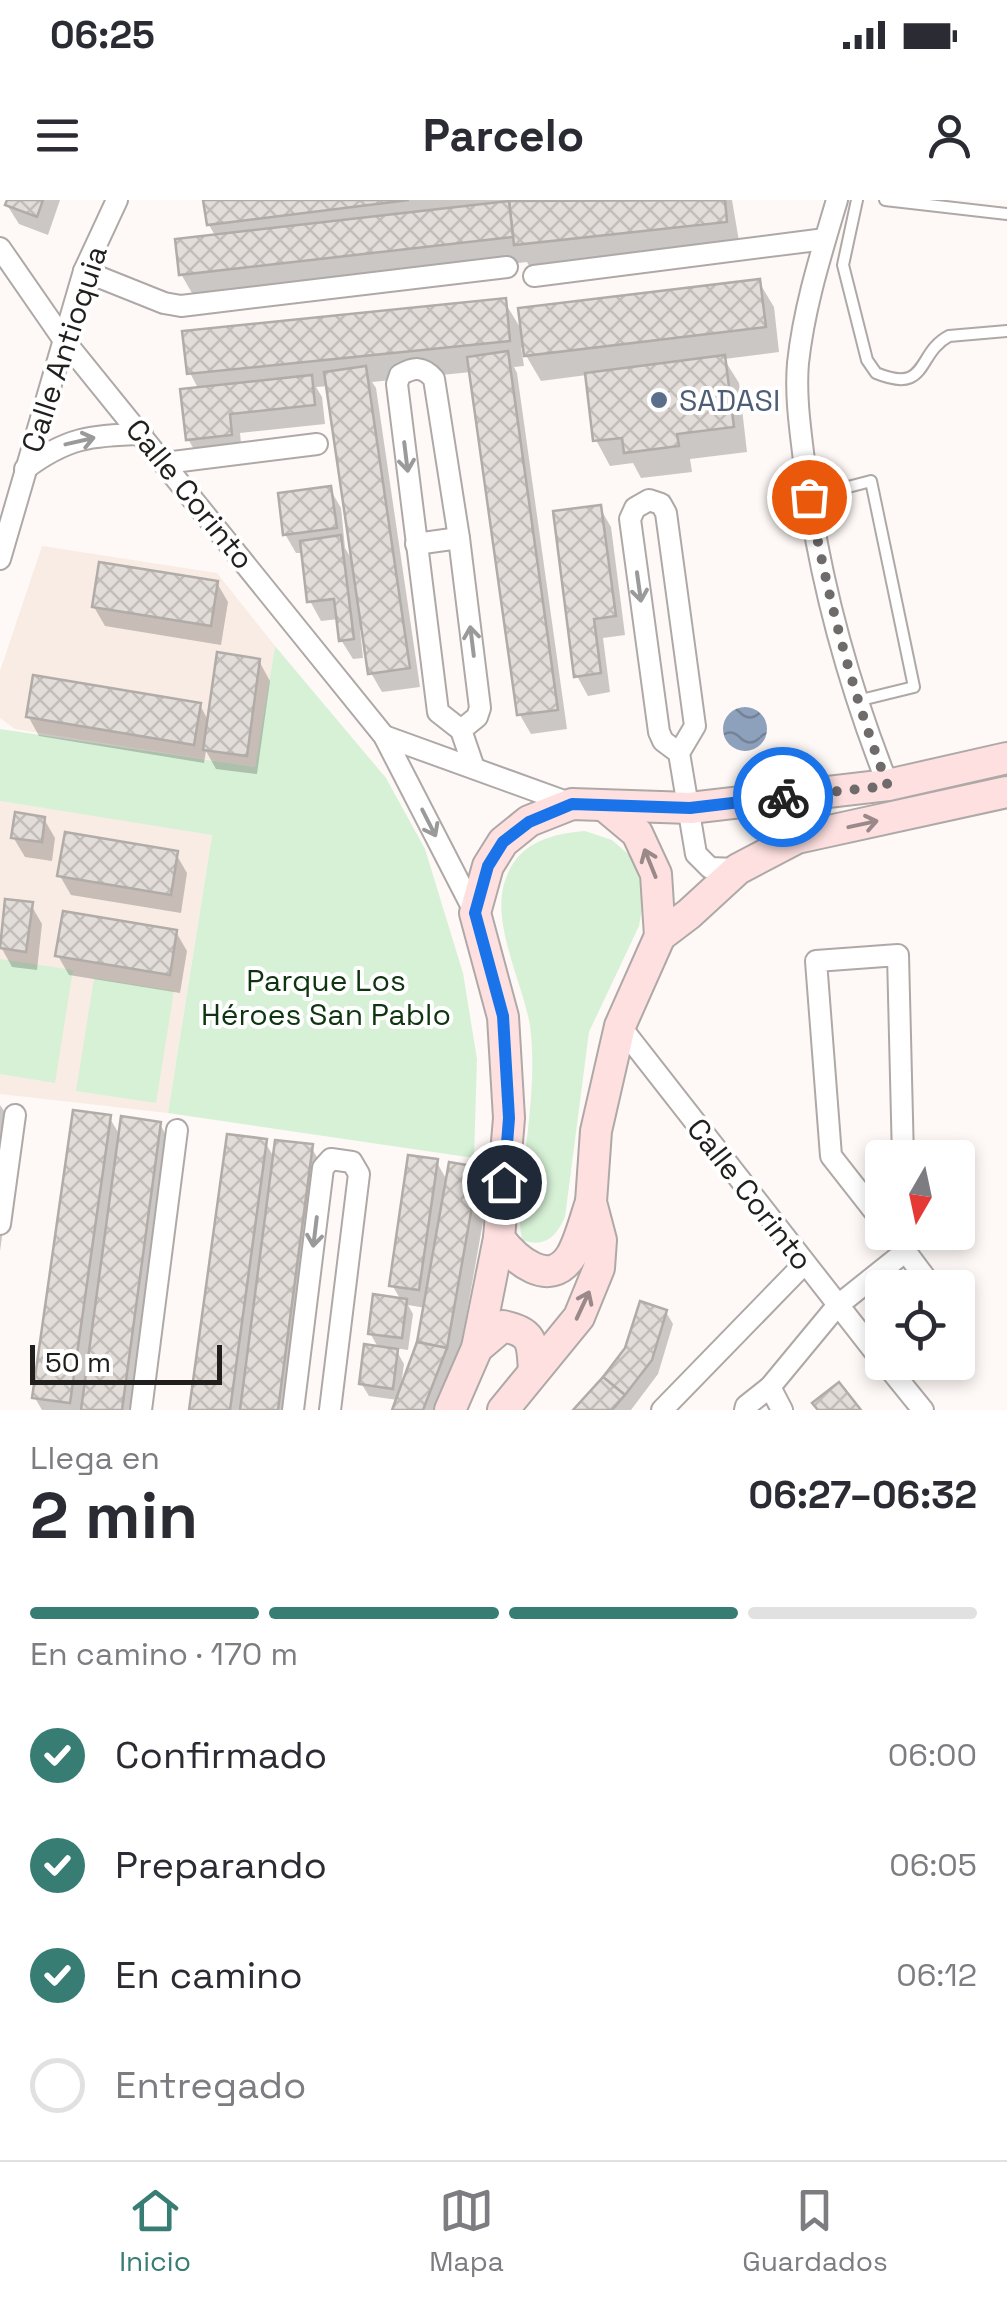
<!DOCTYPE html>
<html lang="es">
<meta charset="utf-8">
<style>
:root{--surface:#fff;--page:#f2f2f3;--text:#2b2b33;--muted:#7c7c81;--line:#e1e1e2;--accent:#387d74}
body{margin:0;font-family:"Space Grotesk",sans-serif;background:var(--page);color:var(--text);height:100vh;display:flex;flex-direction:column;font-size:38px;white-space:nowrap}
*{box-sizing:border-box;margin:0}
p{font-size:32px;color:var(--muted)}
.icon{flex:none;width:55px;height:55px;fill:none;stroke:currentColor;stroke-width:2;stroke-linecap:round;stroke-linejoin:round}
.map{position:relative;height:1210px;overflow:hidden}
.sheet{display:flex;flex-direction:column;background:var(--surface);flex:1}
.sheet>*{flex:none}
.needle{width:65px;rotate:189deg}
.fabs{position:absolute;left:865px;top:940px;display:grid;gap:20px}
.fabs a{display:grid;place-items:center;width:110px;height:110px;border-radius:10px;background:var(--surface);box-shadow:0 5px 15px #0003;font-size:50px}
.scale{position:absolute;left:30px;bottom:25px;width:192px;box-sizing:border-box;padding-left:10px;border:5px solid #211f1e;border-top:0;font-size:28px;line-height:35px;white-space:nowrap;color:#211f1e;-webkit-text-stroke:8px #fff;paint-order:stroke}
.pin{position:absolute;display:grid;place-items:center;width:85px;height:85px;color:#fff;margin:-42px;border:5px solid #fff;border-radius:50%;box-shadow:0 2px 10px #0007}
.courier{position:absolute;display:grid;place-items:center;width:100px;height:100px;margin:-50px;border:8px solid #1a73e8;border-radius:50%;background:#fff;color:#222;box-shadow:0 2px 12px #0007}
.headline em{font-style:normal;font-weight:700}
.headline div{display:flex;flex-direction:column-reverse}
.headline{display:flex;align-items:center;justify-content:space-between;height:170px;padding:0 30px}
h1{font-size:65px;font-weight:700;line-height:75px}
.bar{display:grid;grid-template-columns:repeat(4,1fr);gap:15px 10px;align-content:center;height:120px;padding:0 30px}
.bar i{height:12px;border-radius:8px;background:var(--line)}
.bar .selected{background:var(--accent)}
.bar p{grid-column:span 4}
ol{padding:0 30px;list-style:none}
li{display:flex;align-items:center;gap:30px;height:110px}
li p{margin-inline-start:auto}
li .icon{padding:10px;border-radius:50%;background:var(--accent);color:#fff;stroke-width:4}
li:last-child{color:var(--muted)}
li i{width:55px;height:55px;border:5px solid var(--line);border-radius:50%}
.status{display:flex;justify-content:space-between;align-items:center;height:70px;padding:0 50px;background:var(--surface);direction:ltr}
.status svg{height:28px;fill:currentColor}
header{display:flex;justify-content:space-between;align-items:center;height:130px;padding:0 30px;background:var(--surface);font-size:45px;font-weight:700}
.dock{display:flex;justify-content:space-around;align-items:center;height:140px;border-top:2px solid var(--line);background:var(--surface);font-size:28px;color:var(--muted)}
.dock a{display:grid;justify-items:center;gap:5px}
.dock .selected{color:var(--accent)}
.map>svg:first-child{display:block}
.built{fill:#f9ece4}
.park{fill:#d7f1d6}
.water{fill:url(#water-waves)}
.shadow{fill:#0003;fill-rule:evenodd}
.building{fill:url(#building-cross-hatch);stroke:#b1aca8;stroke-width:2.5}
.lines{fill:none;stroke-linecap:round;stroke-linejoin:round}
.lane-casing{stroke:#aea9a6;stroke-width:14}
.street-casing{stroke:#aea9a6;stroke-width:24}
.secondary-casing{stroke:#aea9a6;stroke-width:34}
.lane{stroke:#fff;stroke-width:10}
.street{stroke:#fff;stroke-width:20}
.secondary{stroke:#fee0e0;stroke-width:30}
.oneway{stroke:#9b9a9a}
.oneway2{stroke:#9b8989}
.done{stroke:#6e6b6a;stroke-width:10;stroke-dasharray:0 18}
.route{stroke:#1a73e8;stroke-width:12}
.service-dot{fill:#5c6f8a;stroke:#fff;stroke-width:4}
.labels{text-anchor:middle;dominant-baseline:central;stroke-width:8;stroke-linejoin:round;paint-order:stroke}
.street-label{font-size:30px;fill:#211f1e;stroke:#fff}
.service-label{font-size:30px;fill:#4e5e75;stroke:#fff;text-anchor:start}
.park-label{font-size:30px;fill:#0f3410;stroke:#fff}
</style>
<div class="status"><b>06:25</b><svg viewBox="0 0 49 12"><path d="M0 12V9h3v3zM5 12V6h3v6zM10 12V3h3v9zM15 12V0h3v12zM26 1h20v11H26zM47 4h2v5h-2z"/></svg></div>
<header><svg class="icon" aria-label="menu" viewBox="0 0 24 24"><path d="M4 6h16M4 12h16M4 18h16"/></svg>Parcelo<svg class="icon" aria-label="person" viewBox="0 0 24 24"><circle cx="12" cy="8" r="4"/><path d="M4 21q1-7 8-7t8 7"/></svg></header>
<div class="map">
<svg width="1007" height="1210" viewBox="0 0 1007 1210">
<defs>
<pattern id="water-waves" width="16" height="10" patternUnits="userSpaceOnUse" patternTransform="scale(2.5)"><rect width="16" height="10" fill="#8ea1bc"/><path d="M0 5q4-4 8 0t8 0" fill="none" stroke="#748398"/></pattern>
<pattern id="building-cross-hatch" width="8" height="8" patternUnits="userSpaceOnUse" patternTransform="scale(2.5)"><rect width="8" height="8" fill="#e2ddd9"/><path d="M0 0l8 8M0 8l8-8" fill="none" stroke="#c2bdba"/></pattern>
</defs>
<rect width="100%" height="100%" fill="#fef9f6"/>
<g class="built">
<path d="M42,346l175,27 58,73 -20,121 -240,-38 -15,-11v-47z"/>
<path d="M0,601l212,33 -44,279 -168,-19z"/>
</g>
<g class="park">
<path d="M275,446l111,132 39,71 38,124 14,86 -3,99 -306,-45 44,-278 -212,-34v-72l255,38z"/>
<path d="M585,631l27,9 23,20 10,33 -6,33 -50,106 -24,185c-9,20 -20,31 -43,23 -5,-26 0,-51 2,-76 5,-44 12,-93 6,-138 -7,-44 -41,-105 -24,-148 13,-36 45,-44 79,-47z"/>
<path d="M0,759l73,11 -18,113 -55,-9z"/>
<path d="M94,778l80,13 -18,112 -80,-12z"/>
</g>
<circle class="water" cx="745" cy="529" r="22"/>
<g class="shadow">
<path d="M9,0h51l-12,35 -29,-11 -12,-19z"/>
<path d="M206,0h526l8,47 -209,23 -4,-8 -331,38 -15,-26 35,-37 -7,-12z"/>
<path d="M759,82l15,25 5,45 -55,7 15,24 8,69 -57,7 2,13 -51,6 -8,-15 -23,3 -14,-26 -9,-65 -46,6 -20,-34 3,19 -10,1 3,6 50,356 -36,5 -11,-19 -49,-343 -99,10 4,6 44,299 -38,5 -11,-19 -7,-43h-4l3,28 -10,1 -12,-19 -2,-21 -18,2 -11,-20 -6,-48h-8l-11,-19 45,-45 11,19 4,40 10,17 -26,-179 -13,1 6,10 3,27 -85,9 2,21 -43,4 -11,-19 11,-49 -9,-17 314,-72 20,33z"/>
<path d="M600,308l11,19 14,108 -22,3 7,54 -22,4 -11,-20z"/>
<path d="M217,383l11,19 -7,43 -116,-19 -11,-19z"/>
<path d="M259,461l11,20 -13,93 -41,-5 -10,-18 -2,12 -165,-27 -11,-20 172,-11 9,17z"/>
<path d="M44,619l11,19 -3,23 -27,-4 -12,-20z"/>
<path d="M176,654l11,19 -6,40 -110,-18 -11,-19z"/>
<path d="M31,705l11,19 -5,46 -25,-3 -11,-20z"/>
<path d="M176,732l11,19 -7,42 -111,-18 -11,-19z"/>
<path d="M0,905l17,25 -17,121z"/>
<path d="M109,917l12,20 39,-13 14,26 -35,260h-97l-7,-12z"/>
<path d="M265,942l10,17 36,-12 15,25 -31,238h-103z"/>
<path d="M436,961l12,21 30,-13 11,19 -32,180 -16,42h-47l4,-10 -29,-4 -8,-13 18,-34 -9,-16 31,-33 -9,-15zM408,1105l18,3 -7,35 -18,43 3,-22 -9,-16 13,2 5,-36z"/>
<path d="M666,1112l7,12 -15,50 -27,36h-54z"/>
</g>
<g class="building">
<path d="M7,0h36l-6,17 -32,-12z"/>
<path d="M203,0h206l-202,25z"/>
<path d="M725,0l2,22 -213,23 -5,-44z"/>
<path d="M509,1l4,36 -334,38 -4,-36z"/>
<path d="M760,79l6,48 -242,29 -6,-48z"/>
<path d="M506,98l4,43 -323,33 -5,-43z"/>
<path d="M508,151l50,359 -41,5 -50,-358z"/>
<path d="M725,155l9,72 -57,7 2,12 -55,7 -2,-15 -29,3 -8,-68z"/>
<path d="M366,166l44,302 -42,6 -44,-302z"/>
<path d="M312,175l3,30 -85,9 2,21 -46,5 -6,-51z"/>
<path d="M331,286l6,42 -54,7 -5,-42z"/>
<path d="M601,305l15,111 -22,3 7,54 -27,4 -21,-166z"/>
<path d="M341,335l13,104 -15,2 -5,-42 -27,3 -7,-61z"/>
<path d="M99,362l119,19 -7,45 -119,-19z"/>
<path d="M217,452l43,7 -13,97 -44,-6z"/>
<path d="M33,475l168,28 -7,42 -168,-28z"/>
<path d="M15,612l30,5 -3,25 -31,-4z"/>
<path d="M65,632l113,19 -7,44 -114,-19z"/>
<path d="M5,699l28,3 -7,50 -26,-4z"/>
<path d="M63,711l114,19 -7,45 -115,-19z"/>
<path d="M73,910l38,5 -41,288 -38,-5z"/>
<path d="M121,916l40,6 -39,288h-41z"/>
<path d="M227,934l40,5 -37,271h-41z"/>
<path d="M275,940l38,4 -35,266h-38z"/>
<path d="M408,955l30,4 -19,131 -30,-4z"/>
<path d="M449,962l30,5 -32,181 -30,-6z"/>
<path d="M373,1094l34,5 -5,39 -34,-4z"/>
<path d="M640,1101l27,9 -15,50 -27,35 -22,-18 22,-29z"/>
<path d="M417,1142l30,6 -24,62h-31z"/>
<path d="M364,1144l34,5 -5,40 -34,-5z"/>
<path d="M603,1177l22,18 -13,15h-39z"/>
<path d="M839,1182l22,28h-43l-6,-7z"/>
</g>
<g class="lines">
<defs>
<g id="lane">
<path d="M857,0l-14,65 24,95 9,13c53,22 40,-20 73,-37l58,-5"/>
<path d="M885,0l122,14"/>
<path d="M810,297l61,-16 43,206 -57,14"/>
</g>
<g id="street">
<path d="M837,0c-16,54 -33,107 -39,163 -3,35 3,71 7,106 14,109 43,215 83,316"/>
<path d="M0,48l63,91 321,397 91,177"/>
<path d="M84,71l80,32 17,3 326,-39"/>
<path d="M534,76l291,-37"/>
<path d="M165,263l152,-19"/>
<path d="M25,269c41,-31 66,-34 117,-35"/>
<path d="M416,344l43,-6"/>
<path d="M0,359l84,-288 33,-71"/>
<path d="M461,530l16,-13 3,-9 -21,-170 -25,-159c-11,-13 -20,-12 -34,-4l-3,9 41,328 23,18 13,38"/>
<path d="M384,536l188,68"/>
<path d="M679,553l16,-27 -29,-213 -5,-9 -12,-4 -14,8 -5,11 29,213 4,9 16,12 17,101 14,14 28,1"/>
<path d="M620,826l262,335"/>
<path d="M882,1021l-51,-65 -15,-195 82,-6 5,203"/>
<path d="M0,1024l15,-109"/>
<path d="M891,1032l42,56"/>
<path d="M958,1120l4,5 -4,5"/>
<path d="M884,1162l39,48"/>
<path d="M770,1187l12,23"/>
<path d="M141,1210l36,-280"/>
<path d="M293,1210l30,-242 8,-9 21,3 7,12 -29,236"/>
<path d="M662,1210l142,-146"/>
<path d="M745,1210l1,-4 24,-19 67,-81 69,-55"/>
</g>
<g id="secondary">
<path d="M660,736l29,-22 49,-45 59,-31 210,-46"/>
<path d="M499,1038c16,21 50,52 72,18 9,-15 14,-37 20,-54"/>
<path d="M477,1148l26,-22c31,7 29,16 31,45"/>
<path d="M450,1210l27,-62 22,-110 10,-120 -6,-101 -28,-104 13,-47 15,-24 26,-21 43,-17 118,4 198,-23 119,-27"/>
<path d="M503,1210l76,-93 20,-49 2,-28 -10,-38 5,-71 24,-105 40,-90 -4,-62 -19,-41 -31,-26"/>
</g>
</defs>
<use href="#lane" class="lane-casing"/>
<use href="#street" class="street-casing"/>
<use href="#secondary" class="secondary-casing"/>
<use href="#lane" class="lane"/>
<use href="#street" class="street"/>
<use href="#secondary" class="secondary"/>
</g>
<defs><path id="oneway-shaft" d="M-6 0H5M1.5-3L5.5 0L1.5 3" fill="none" stroke-width="1.6" stroke-linecap="round" stroke-linejoin="round" transform="scale(2.5)"/></defs>
<g class="oneway">
<use href="#oneway-shaft" transform="translate(80 241) rotate(-13)"/>
<use href="#oneway-shaft" transform="translate(406 257) rotate(83)"/>
<use href="#oneway-shaft" transform="translate(639 387) rotate(82)"/>
<use href="#oneway-shaft" transform="translate(472 441) rotate(-97)"/>
<use href="#oneway-shaft" transform="translate(429 623) rotate(63)"/>
<use href="#oneway-shaft" transform="translate(315 1032) rotate(97)"/>
</g>
<g class="oneway2">
<use href="#oneway-shaft" transform="translate(863 624) rotate(-12)"/>
<use href="#oneway-shaft" transform="translate(650 663) rotate(-112)"/>
<use href="#oneway-shaft" transform="translate(583 1105) rotate(-65)"/>
</g>
<g class="lines">
<path class="done" d="M783,597l105,-11c-37,-95 -60,-190 -79,-289"/>
<path class="route" d="M504,982l5,-64 -6,-102 -28,-103 13,-47 15,-24 26,-20 43,-18 118,4 93,-11"/>
</g>
<circle class="service-dot" cx="659" cy="200" r="10"/>
<g class="labels">
<g class="street-label">
<text transform="translate(64 149) rotate(-72)">Calle Antioquia</text>
<text transform="translate(190 294) rotate(51)">Calle Corinto</text>
<text transform="translate(750 994) rotate(52)">Calle Corinto</text>
</g>
<g class="service-label">
<text x="679" y="200">SADASI</text>
</g>
<g class="park-label">
<text x="326" y="780">Parque Los<tspan x="326" dy="34">Héroes San Pablo</tspan></text>
</g>
</g>
</svg>
<div class="fabs">
<a><svg class="needle" viewBox="-14 -14 28 28"><path d="M0-13l5 13h-10z" fill="#e53935"/><path d="M0 13l5-13h-10z" fill="#7c7c81"/></svg></a>
<a><svg class="icon" aria-label="locate" viewBox="0 0 24 24"><circle cx="12" cy="12" r="6"/><path d="M12 2v4M12 18v4M2 12h4M18 12h4"/></svg></a>
</div>
<div class="scale">50 m</div>
<div class="pin" style="left:809px;top:297px;background:#ea580c"><svg class="icon" aria-label="bag" viewBox="0 0 24 24"><path d="M5 8h14l-1 12H6zM9 8a3 3 0 0 1 6 0"/></svg></div>
<div class="pin" style="left:504px;top:982px;background:#1f2937"><svg class="icon" aria-label="home" viewBox="0 0 24 24"><path d="M3 11l9-7 9 7M6 9v11h12V9"/></svg></div>
<div class="courier" style="left:783px;top:597px"><svg class="icon" aria-label="bike" viewBox="0 0 24 24"><circle cx="6" cy="16" r="4"/><circle cx="18" cy="16" r="4"/><path d="M6 16l4-8h5l3 8M10 8l3 8H6M13 5h3"/></svg></div>
</div>
<section class="sheet">
<div class="headline"><div><h1>2 min</h1><p>Llega en</p></div><em>06:27–06:32</em></div>
<div class="bar"><i class="selected"></i><i class="selected"></i><i class="selected"></i><i></i><p>En camino · 170 m</p></div>
<ol>
<li><svg class="icon" aria-label="check" viewBox="0 0 24 24"><path d="M5 12l5 5 9-10"/></svg>Confirmado<p>06:00</p></li>
<li><svg class="icon" aria-label="check" viewBox="0 0 24 24"><path d="M5 12l5 5 9-10"/></svg>Preparando<p>06:05</p></li>
<li><svg class="icon" aria-label="check" viewBox="0 0 24 24"><path d="M5 12l5 5 9-10"/></svg>En camino<p>06:12</p></li>
<li><i></i>Entregado</li>
</ol>
</section>
<nav class="dock">
<a class="selected"><svg class="icon" aria-label="home" viewBox="0 0 24 24"><path d="M3 11l9-7 9 7M6 9v11h12V9"/></svg>Inicio</a>
<a><svg class="icon" aria-label="map" viewBox="0 0 24 24"><path d="M3 6l6-2 6 2 6-2v14l-6 2-6-2-6 2zM9 4v14M15 6v14"/></svg>Mapa</a>
<a><svg class="icon" aria-label="saved" viewBox="0 0 24 24"><path d="M7 4h10v16l-5-4-5 4z"/></svg>Guardados</a>
</nav>
